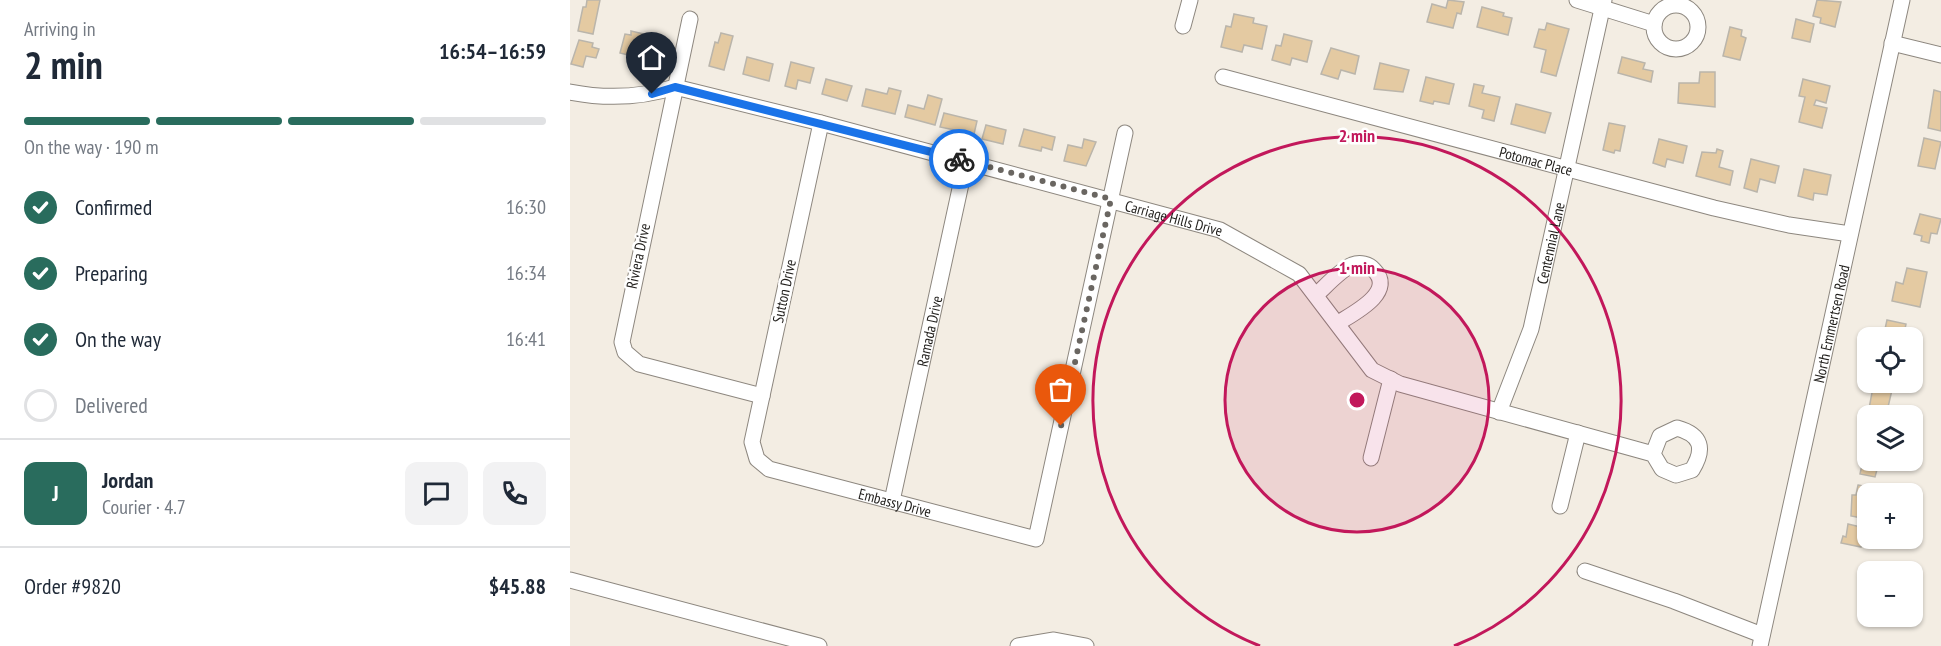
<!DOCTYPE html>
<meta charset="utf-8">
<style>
:root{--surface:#fff;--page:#f2f2f3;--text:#1f2937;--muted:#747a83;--line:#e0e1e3;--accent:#296c5d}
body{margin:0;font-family:"PT Sans Narrow",sans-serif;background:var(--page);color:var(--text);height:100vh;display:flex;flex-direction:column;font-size:22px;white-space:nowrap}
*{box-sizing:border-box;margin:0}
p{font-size:20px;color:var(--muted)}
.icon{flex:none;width:33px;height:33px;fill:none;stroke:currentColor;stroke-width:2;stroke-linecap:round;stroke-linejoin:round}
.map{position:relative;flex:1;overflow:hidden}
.side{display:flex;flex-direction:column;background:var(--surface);width:570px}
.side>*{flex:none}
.buttons{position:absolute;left:1287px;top:327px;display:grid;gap:12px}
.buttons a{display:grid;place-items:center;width:66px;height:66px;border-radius:12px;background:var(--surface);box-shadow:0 2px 4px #0004;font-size:30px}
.pin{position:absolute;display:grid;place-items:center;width:51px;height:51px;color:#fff;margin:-62px -26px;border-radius:50% 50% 50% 0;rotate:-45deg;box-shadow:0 0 6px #0007}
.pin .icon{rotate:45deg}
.courier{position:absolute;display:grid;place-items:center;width:60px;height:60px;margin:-30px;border:4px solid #1a73e8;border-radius:50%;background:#fff;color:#222;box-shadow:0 2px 8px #0007}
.head em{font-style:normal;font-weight:700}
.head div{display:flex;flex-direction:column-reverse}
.head{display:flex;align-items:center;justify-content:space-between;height:102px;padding:0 24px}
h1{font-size:39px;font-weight:700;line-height:45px}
.bar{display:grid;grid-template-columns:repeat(4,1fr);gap:9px 6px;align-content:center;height:72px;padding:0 24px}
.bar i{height:8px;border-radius:4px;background:var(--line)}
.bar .active{background:var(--accent)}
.bar p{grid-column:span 4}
.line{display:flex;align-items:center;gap:15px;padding:0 24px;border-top:2px solid var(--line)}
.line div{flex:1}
.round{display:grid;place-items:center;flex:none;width:63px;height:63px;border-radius:12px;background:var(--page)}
ol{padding:0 24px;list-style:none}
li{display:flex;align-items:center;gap:18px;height:66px}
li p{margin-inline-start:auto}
li .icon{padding:6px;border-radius:50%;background:var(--accent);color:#fff;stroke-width:4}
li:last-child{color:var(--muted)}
li i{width:33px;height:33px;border:3px solid var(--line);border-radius:50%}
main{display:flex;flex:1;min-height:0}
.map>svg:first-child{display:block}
.building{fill:#e4caa2;stroke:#bab5ab;stroke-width:1.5}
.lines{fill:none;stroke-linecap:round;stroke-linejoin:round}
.minor-casing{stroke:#8d877f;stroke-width:17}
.minor{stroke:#fff;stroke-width:15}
.done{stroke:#6a6661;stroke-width:6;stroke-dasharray:0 10.8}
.route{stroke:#1a73e8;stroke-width:8}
.ring{fill:none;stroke:#c2185b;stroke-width:3}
.labels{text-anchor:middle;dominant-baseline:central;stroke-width:5;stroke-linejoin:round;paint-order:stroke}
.street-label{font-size:15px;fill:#201e1b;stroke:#fff}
.centre{fill:#c2185b;stroke:#fff;stroke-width:3}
.ring-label{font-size:18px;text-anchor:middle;font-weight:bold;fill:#c2185b;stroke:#fff;stroke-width:5;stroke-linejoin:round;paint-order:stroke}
</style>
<main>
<section class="side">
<div class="head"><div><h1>2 min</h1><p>Arriving in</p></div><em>16:54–16:59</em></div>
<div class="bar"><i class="active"></i><i class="active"></i><i class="active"></i><i></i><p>On the way · 190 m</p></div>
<ol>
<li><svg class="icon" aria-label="check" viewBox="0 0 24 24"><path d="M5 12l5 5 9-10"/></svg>Confirmed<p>16:30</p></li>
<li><svg class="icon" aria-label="check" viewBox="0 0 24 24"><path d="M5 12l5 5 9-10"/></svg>Preparing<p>16:34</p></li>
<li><svg class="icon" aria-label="check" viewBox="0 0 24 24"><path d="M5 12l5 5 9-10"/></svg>On the way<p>16:41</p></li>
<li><i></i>Delivered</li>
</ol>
<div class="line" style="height:108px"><b class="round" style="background:var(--accent);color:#fff">J</b><div><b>Jordan</b><p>Courier · 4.7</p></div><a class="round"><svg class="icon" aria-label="chat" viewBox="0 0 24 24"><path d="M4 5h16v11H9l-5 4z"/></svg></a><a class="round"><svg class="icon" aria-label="phone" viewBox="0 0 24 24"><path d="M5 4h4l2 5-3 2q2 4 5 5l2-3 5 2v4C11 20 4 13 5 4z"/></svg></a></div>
<div class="line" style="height:78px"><div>Order #9820</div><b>$45.88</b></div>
</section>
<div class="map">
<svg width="1371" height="646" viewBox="0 0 1371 646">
<rect width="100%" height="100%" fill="#f3ede3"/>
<g class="building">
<path d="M17,0h13l-7,34 -15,-3 5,-24h3z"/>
<path d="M878,0l16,2 -3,12 -4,-1 -4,15 -26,-6 5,-18 14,4z"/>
<path d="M1247,0l24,2 -6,25 -15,-4 1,-5 -8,-2z"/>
<path d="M912,7l22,6 -1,3 9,2 -4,17 -31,-8z"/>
<path d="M664,14l20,4 -1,5 14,3 -5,23 -18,-4 -2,7 -21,-5 5,-21 5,1z"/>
<path d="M1226,19l18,5 -4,18 -18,-4z"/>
<path d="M977,23l22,6 -13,47 -15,-4 5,-22 -12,-3 5,-18 6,1z"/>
<path d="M1160,27l12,3 -1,6 5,2 -6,22 -17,-4z"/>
<path d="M61,31l26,6 -6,30 -13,-2 2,-7 -20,-5 5,-19 6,1z"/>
<path d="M151,33l12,3 -9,34 -15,-4 6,-24 3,1z"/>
<path d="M714,34l28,7 -5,21 -15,-4 -2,7 -18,-5 4,-15 5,1z"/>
<path d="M9,40l14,3 -1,4 7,2 -3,9 -10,-2 -3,11 -12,-3z"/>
<path d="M761,48l28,8 -4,18 -14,-4 -3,9 -17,-5z"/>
<path d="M177,57l26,7 -4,17 -26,-7z"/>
<path d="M1052,57l23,6 -2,6 10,2 -2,11 -33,-9z"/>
<path d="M221,62l23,6 -4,15 -12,-3 -2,9 -11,-3z"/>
<path d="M810,63l29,7 -6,22 -29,-3z"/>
<path d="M1130,72h15v35l-37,-4 1,-20h20z"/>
<path d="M856,77l28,7 -5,20 -15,-3 -1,3 -13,-3z"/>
<path d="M256,79l26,7 -5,15 -25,-7z"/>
<path d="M1233,79l27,7 -4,17 -10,-3 -2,5 13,3 -5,20 -23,-6 6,-25 -6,-1z"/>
<path d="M904,84l10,2 -2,7 18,4 -6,24 -12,-3 2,-8 -15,-4z"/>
<path d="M319,88l12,3 -6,23 -33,-8 4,-17 21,5z"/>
<path d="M1364,90l7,2v39l-13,-3z"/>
<path d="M358,95l14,4 -7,26 -30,-8 3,-12 16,4z"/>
<path d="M946,104l35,9 -6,20 -34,-9z"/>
<path d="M374,113l33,8 -3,13 -34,-7z"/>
<path d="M1039,123l16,3 -5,25 -5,-1 -1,3 -11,-3z"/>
<path d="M416,125l20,5 -3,14 -21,-5z"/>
<path d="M454,129l31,8 -3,13 -10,-3 -1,4 -22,-5z"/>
<path d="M1354,138l17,4 -6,27 -17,-3z"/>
<path d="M514,139l12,3 -10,24 -22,-5 4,-16 14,3z"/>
<path d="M1089,139l28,7 -4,17 -16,-4 -2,8 -12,-4z"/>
<path d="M1147,149l6,2 -4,16 14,4 -3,14 -34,-9 6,-24 14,1z"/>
<path d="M1181,159l28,7 -4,17 -15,-4 -3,13 -13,-4z"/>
<path d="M1234,169l27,6 -4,20 -13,-2 -1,7 -15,-4z"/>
<path d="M1350,214l21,5 -4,15 -6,-1 -2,10 -8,-2 1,-5 -8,-2z"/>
<path d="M1337,268l20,4 -7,35 -28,-6 4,-19 7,2z"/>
<path d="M1317,320l19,4 -3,14h-20z"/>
<path d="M1304,382h14l-1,6 5,2 -4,17 -5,-1 -3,10 -12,-2z"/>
<path d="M1295,451l3,1v8h17l-2,7 -5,-1 -3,11 -15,-3z"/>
<path d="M1288,485l11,2 -2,32 -16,-3 1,-21h4z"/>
<path d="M1278,524l17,4 -4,19 -20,-4 2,-7 3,1z"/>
</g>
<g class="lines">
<defs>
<g id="minor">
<path d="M1007,0l77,24"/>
<circle cx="1106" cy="27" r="22"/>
<path d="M120,19l-68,323 3,10 14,12 123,32"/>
<path d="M613,26l7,-26"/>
<path d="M1322,43l49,12"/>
<path id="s1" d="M653,77l491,131 75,17 61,9"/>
<path id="s2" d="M0,92c36,7 70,6 105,-5l146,36 399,107 79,44 73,96 28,14 253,70 9,15 14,6 16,-5c13,-21 10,-35 -15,-42l-17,8 -7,18"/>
<path id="s3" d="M251,123l-69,319 5,17 12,10 267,70 89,-406"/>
<path d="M746,295c10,-9 24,-25 36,-30 8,-3 17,-1 22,5 22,22 -20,43 -36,53"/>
<path id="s4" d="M929,412l32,-83 73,-329"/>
<path d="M801,458l20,-79"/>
<path id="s5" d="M322,501l74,-340"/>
<path d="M990,506l18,-73"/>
<path d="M1015,571l89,30 88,34"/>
<path d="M0,580l249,66"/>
<path d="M448,646l36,-6 32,6"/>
<path id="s6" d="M1190,646l142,-646"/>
</g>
</defs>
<use href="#minor" class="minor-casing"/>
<use href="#minor" class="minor"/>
</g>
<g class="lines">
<path class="done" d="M389,159l152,40 -50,227"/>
<path class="route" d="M82,94l23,-7 284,72"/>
</g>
<circle cx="787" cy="400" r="132" fill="#c2185b" fill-opacity=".12"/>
<g class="ring">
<circle cx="787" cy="400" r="132"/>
<path d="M690 646A264 264 0 1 1 884 646"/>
</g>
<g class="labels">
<g class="street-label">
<text stroke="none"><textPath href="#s1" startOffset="324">Potomac Place</textPath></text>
<text stroke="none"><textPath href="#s2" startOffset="622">Carriage Hills Drive</textPath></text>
<text stroke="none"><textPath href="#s4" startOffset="177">Centennial Lane</textPath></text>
<text transform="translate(68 256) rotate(-78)">Riviera Drive</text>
<text transform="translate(214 291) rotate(-78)">Sutton Drive</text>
<text stroke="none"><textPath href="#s6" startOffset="330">North Emmertsen Road</textPath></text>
<text stroke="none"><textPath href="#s5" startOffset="174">Ramada Drive</textPath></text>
<text stroke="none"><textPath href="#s3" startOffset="490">Embassy Drive</textPath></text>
</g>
</g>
<circle cx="787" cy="400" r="9" class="centre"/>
<g class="ring-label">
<text x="787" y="142">2 min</text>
<text x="787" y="274">1 min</text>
</g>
</svg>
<div class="buttons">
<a><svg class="icon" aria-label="locate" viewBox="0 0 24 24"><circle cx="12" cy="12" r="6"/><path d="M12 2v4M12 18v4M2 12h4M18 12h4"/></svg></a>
<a><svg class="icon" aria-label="layers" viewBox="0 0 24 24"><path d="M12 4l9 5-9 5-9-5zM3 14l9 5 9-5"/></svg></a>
<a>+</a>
<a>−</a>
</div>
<div class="pin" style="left:491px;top:426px;background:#ea580c"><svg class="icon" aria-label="bag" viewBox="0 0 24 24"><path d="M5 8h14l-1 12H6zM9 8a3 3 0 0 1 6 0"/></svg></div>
<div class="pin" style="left:82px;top:94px;background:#1f2937"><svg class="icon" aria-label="home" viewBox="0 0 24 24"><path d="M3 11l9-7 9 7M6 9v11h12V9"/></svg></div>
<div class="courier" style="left:389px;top:159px"><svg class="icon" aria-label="bike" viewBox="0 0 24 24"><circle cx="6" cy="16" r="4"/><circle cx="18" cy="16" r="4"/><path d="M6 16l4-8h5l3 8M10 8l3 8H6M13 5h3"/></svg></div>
</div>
</main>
